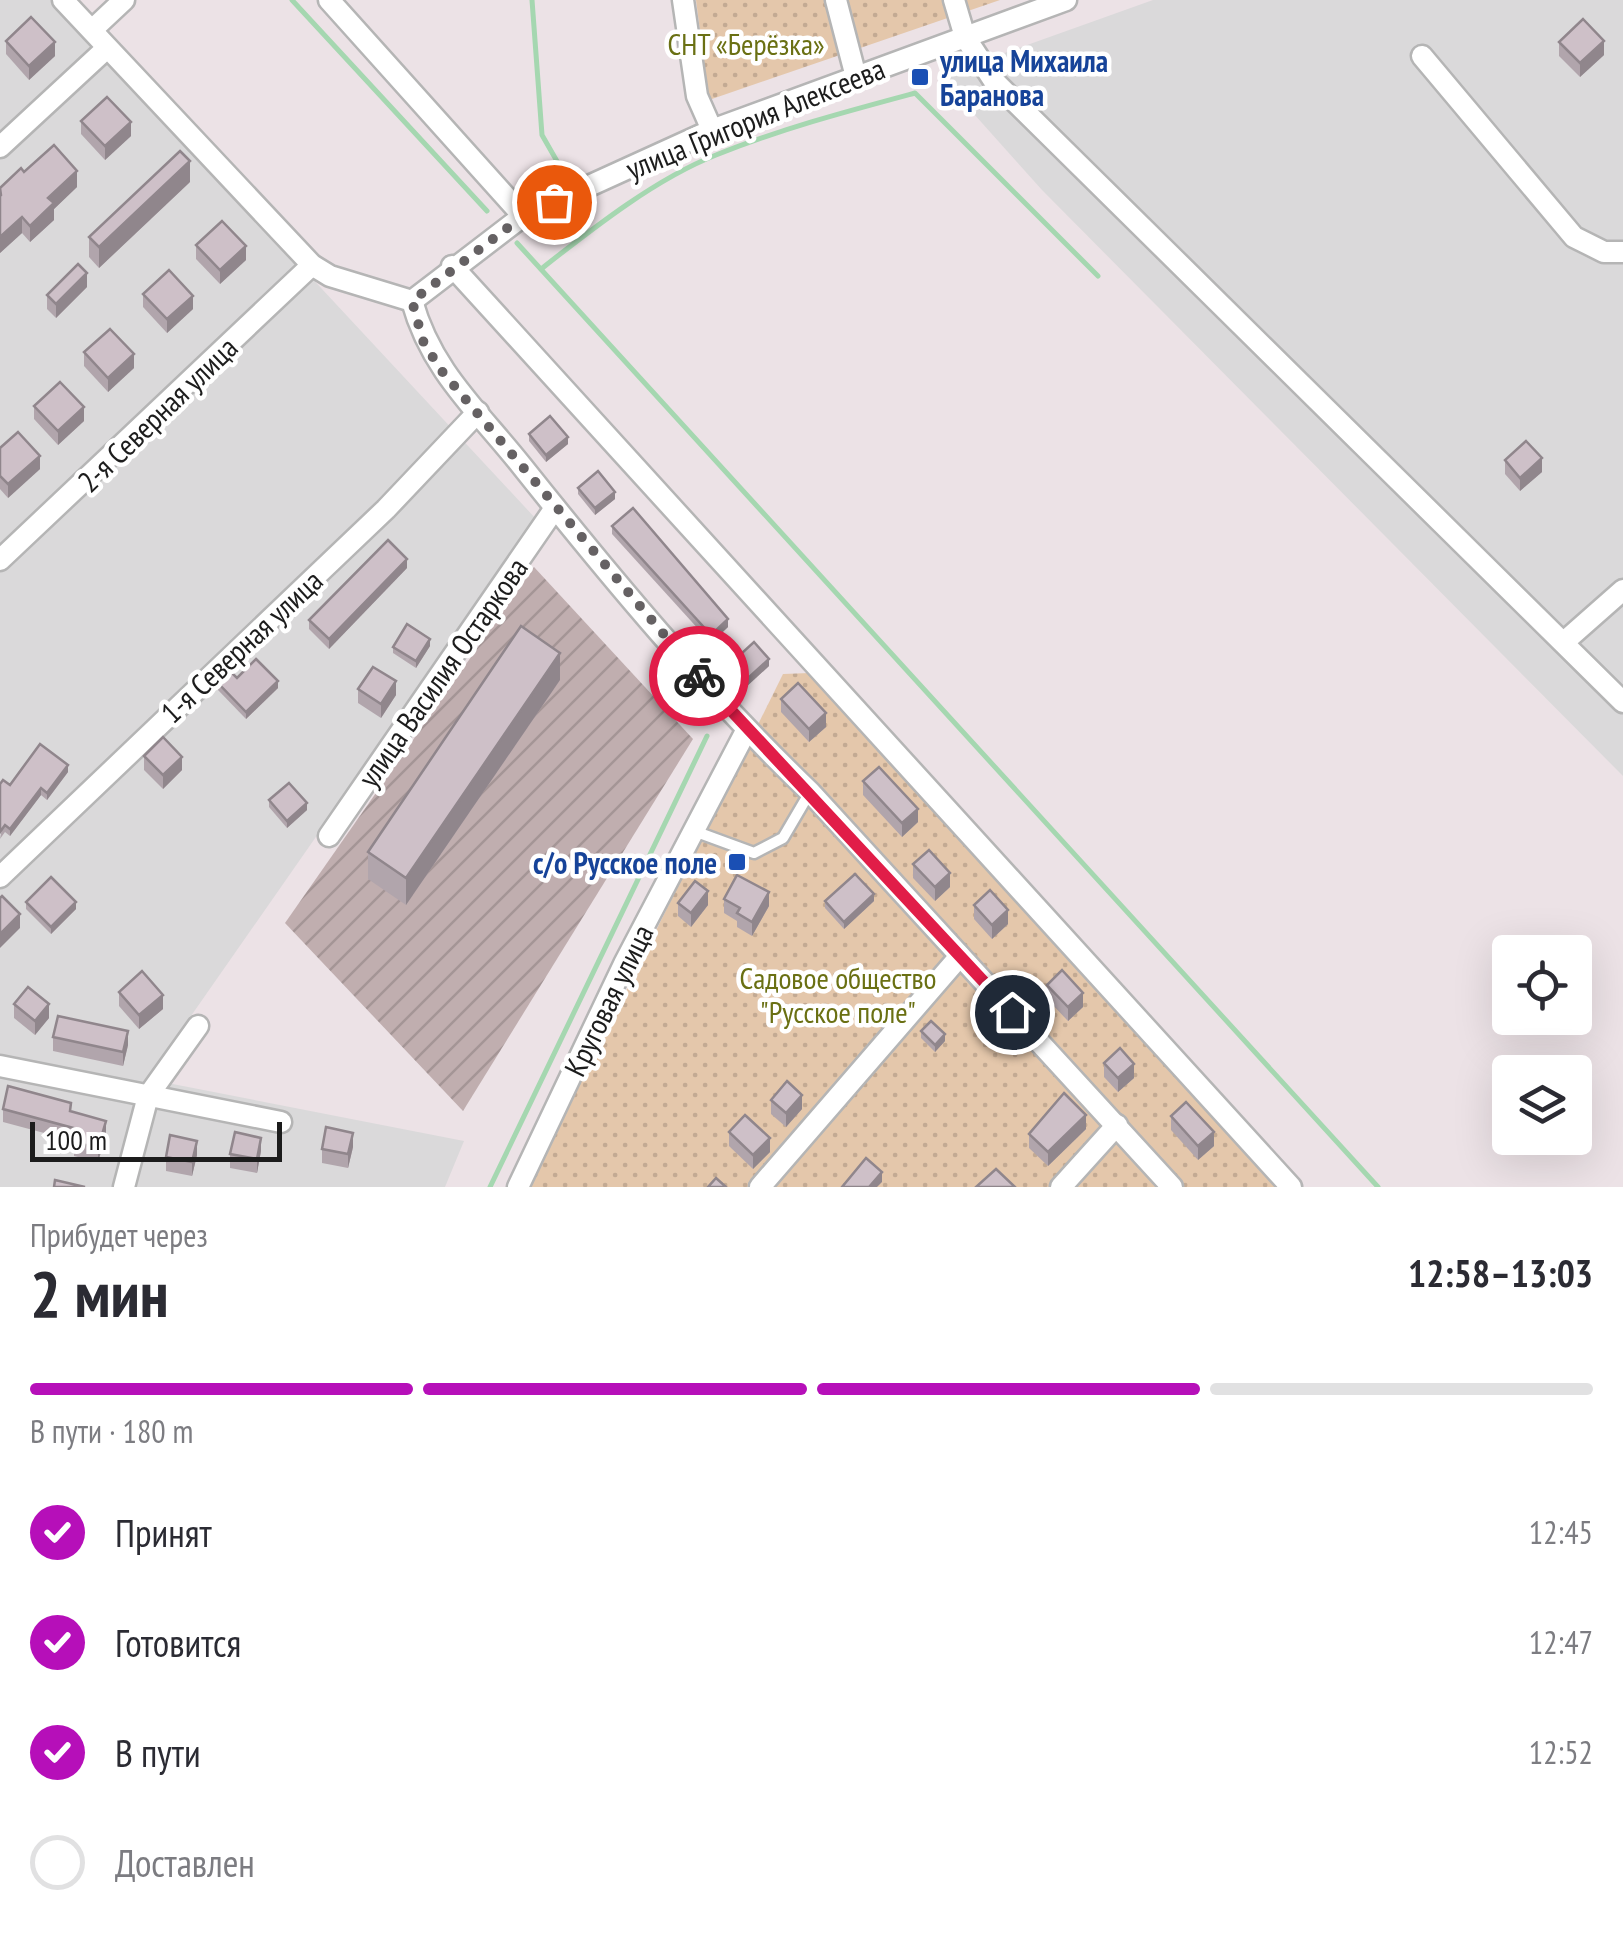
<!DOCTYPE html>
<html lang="ru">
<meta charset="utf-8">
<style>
:root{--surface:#fff;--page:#f2f2f3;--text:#2b2b33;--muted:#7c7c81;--line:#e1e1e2;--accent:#b60fb9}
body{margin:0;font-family:"PT Sans Narrow",sans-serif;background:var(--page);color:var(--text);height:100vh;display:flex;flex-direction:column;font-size:38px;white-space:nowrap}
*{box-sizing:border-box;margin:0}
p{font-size:32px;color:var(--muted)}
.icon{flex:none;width:55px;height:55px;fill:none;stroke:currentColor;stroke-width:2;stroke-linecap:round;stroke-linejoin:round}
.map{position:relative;height:1187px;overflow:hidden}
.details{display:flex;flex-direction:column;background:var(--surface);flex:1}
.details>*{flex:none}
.fabs{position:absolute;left:1492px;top:935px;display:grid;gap:20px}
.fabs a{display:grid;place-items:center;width:100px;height:100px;border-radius:10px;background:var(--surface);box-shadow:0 10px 40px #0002;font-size:50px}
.scale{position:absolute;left:30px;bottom:25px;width:252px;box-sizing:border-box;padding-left:10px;border:5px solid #1c1c1c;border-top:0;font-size:28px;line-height:35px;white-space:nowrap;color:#1c1c1c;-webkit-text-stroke:8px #fff;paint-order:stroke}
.pin{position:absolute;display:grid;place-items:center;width:85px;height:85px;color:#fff;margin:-42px;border:5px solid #fff;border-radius:50%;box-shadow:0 2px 10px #0007}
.courier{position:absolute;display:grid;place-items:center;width:100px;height:100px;margin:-50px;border:8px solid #e11d48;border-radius:50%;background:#fff;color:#222;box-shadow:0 2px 12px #0007}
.overview em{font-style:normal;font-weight:700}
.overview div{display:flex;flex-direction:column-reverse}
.overview{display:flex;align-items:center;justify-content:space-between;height:170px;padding:0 30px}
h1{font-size:65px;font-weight:700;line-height:75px}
.bar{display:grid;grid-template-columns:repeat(4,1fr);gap:15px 10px;align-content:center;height:120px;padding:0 30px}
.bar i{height:12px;border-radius:8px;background:var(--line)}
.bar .on{background:var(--accent)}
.bar p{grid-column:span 4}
ol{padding:0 30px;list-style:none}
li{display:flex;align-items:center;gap:30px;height:110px}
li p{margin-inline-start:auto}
li .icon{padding:10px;border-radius:50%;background:var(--accent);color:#fff;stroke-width:4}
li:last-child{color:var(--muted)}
li i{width:55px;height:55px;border:5px solid var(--line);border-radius:50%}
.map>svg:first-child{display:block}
.residential{fill:#dad9da}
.construction{fill:url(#construction-furrows)}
.garden{fill:url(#garden-dots)}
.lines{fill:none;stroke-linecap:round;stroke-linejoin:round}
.stream{stroke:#a5d7b0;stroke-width:5}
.lane-casing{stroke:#b5b5b5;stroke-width:15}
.street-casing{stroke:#b5b5b5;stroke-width:25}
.lane{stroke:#fff;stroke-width:10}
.street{stroke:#fff;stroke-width:20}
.wall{fill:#b1a5ac}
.shaded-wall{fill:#90868c}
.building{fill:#cec0c8;stroke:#90868c;stroke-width:2.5}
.done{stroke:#656163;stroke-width:10;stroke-dasharray:0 18}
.route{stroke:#e11d48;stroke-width:12}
.transit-dot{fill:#1a4fb4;stroke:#fff;stroke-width:4}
.labels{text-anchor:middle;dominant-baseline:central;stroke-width:9;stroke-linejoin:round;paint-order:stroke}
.park-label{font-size:30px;fill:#6a7013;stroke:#fff}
.transit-label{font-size:30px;font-weight:bold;fill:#164399;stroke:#fff;text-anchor:start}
.street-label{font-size:30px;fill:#1c1c1c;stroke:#fff}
</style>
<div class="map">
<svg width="1623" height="1187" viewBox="0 0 1623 1187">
<defs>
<pattern id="construction-furrows" width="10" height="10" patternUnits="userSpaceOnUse" patternTransform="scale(2.5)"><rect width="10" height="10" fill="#c0aeaf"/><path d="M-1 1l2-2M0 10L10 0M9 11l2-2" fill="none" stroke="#a49596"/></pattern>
<pattern id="garden-dots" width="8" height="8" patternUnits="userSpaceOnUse" patternTransform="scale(2.5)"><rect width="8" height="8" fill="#e4c7ab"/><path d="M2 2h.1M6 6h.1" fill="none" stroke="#c3aa93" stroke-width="1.8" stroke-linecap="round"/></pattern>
</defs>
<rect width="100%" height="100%" fill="#ece2e6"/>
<g class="residential">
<path d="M0,0h53l484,520 -390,559 317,62 -19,46h-445z"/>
<path d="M1153,0h470v776l-581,-586 -102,-114z"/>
</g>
<path class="construction" d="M534,567l159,172 -230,372 -178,-188z"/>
<g class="garden">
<path d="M696,0h304l-291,100z"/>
<path d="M809,673l467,514h-747l254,-513z"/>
</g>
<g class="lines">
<g class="stream">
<path d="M292,0l195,211"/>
<path d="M532,0l10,135 24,42"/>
<path d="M517,243l861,944"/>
<path d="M541,269c51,-40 114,-90 175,-114 64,-26 132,-44 199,-62l183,183"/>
<path d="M490,1187l217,-451"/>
</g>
<defs>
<path id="lane" d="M694,831l60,22 29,-15 27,-46"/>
<g id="street">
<path d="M63,0l249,265 18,11 82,25"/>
<path d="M329,0l194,216"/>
<path d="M683,0l14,96 15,34"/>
<path d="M836,0l20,77"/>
<path d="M954,0l11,37 29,44 629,621"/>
<path d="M92,30l32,-30"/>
<path d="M1422,56l152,181 30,15h19"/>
<path d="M0,147l107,-99"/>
<path d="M452,266l839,921"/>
<path d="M412,301c19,69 65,109 109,164 90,113 184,226 289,327l362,395"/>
<path d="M412,301l111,-85 189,-86 354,-130"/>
<path d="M0,560l312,-295"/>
<path d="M1564,642l59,-52"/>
<path d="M329,836l226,-328"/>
<path d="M0,877l386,-368 92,-97"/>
<path d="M0,1066l281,56"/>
<path d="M124,1187l24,-91 50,-70"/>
<path d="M518,1187l106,-223 122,-233"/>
<path d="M760,1187l200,-231"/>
<path d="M1061,1187l56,-62"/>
</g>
</defs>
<use href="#lane" class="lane-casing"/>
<use href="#street" class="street-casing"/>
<use href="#lane" class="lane"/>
<use href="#street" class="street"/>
</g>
<g class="wall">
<path d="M6,41l49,15 -26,24 -23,-26z"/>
<path d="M1559,42l45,13 -24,22 -21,-21z"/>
<path d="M81,121l50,15 -26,24 -24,-26z"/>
<path d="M190,182l-91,86 -10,-11v-20z"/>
<path d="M77,187l-23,22v11l-24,22 -8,-9 -22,20v-65z"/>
<path d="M196,245l50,15 -26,24 -24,-25z"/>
<path d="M87,287l-31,31 -9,-9v-14z"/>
<path d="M143,294l50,15 -26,24 -24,-26z"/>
<path d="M84,352l50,16 -26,24 -24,-26z"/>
<path d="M34,406l50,15 -26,24 -24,-26z"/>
<path d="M529,434l39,10 -22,18 -17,-21z"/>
<path d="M0,448l40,21 -32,29 -8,-9z"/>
<path d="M1505,460l37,12 -22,19 -15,-17z"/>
<path d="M578,488l37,11 -20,16 -17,-21z"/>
<path d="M612,526l116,101 -17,16 -99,-109z"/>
<path d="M407,568l-78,81 -20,-20v-9z"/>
<path d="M430,646l-14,22 -23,-15v-6z"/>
<path d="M731,663l38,3 -23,21 -15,-17z"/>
<path d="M237,678l41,10 -32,31 -28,-29v-7z"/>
<path d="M560,680l-154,225 -38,-26v-27z"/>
<path d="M358,689l38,6 -15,23 -23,-15z"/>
<path d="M781,699l45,28 -17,15 -28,-30z"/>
<path d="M144,756l38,14 -19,19 -19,-19z"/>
<path d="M68,772l-21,28 -6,-5 -31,41 -5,-4 -5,7 10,-54z"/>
<path d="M863,781l55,41 -16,15 -39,-42z"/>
<path d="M269,800l38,10 -20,18 -18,-21z"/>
<path d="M913,864l37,23 -15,14 -22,-23z"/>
<path d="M724,899l45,7 -17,30 -15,-9v-6l-13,-8z"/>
<path d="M825,901h49l-30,28 -19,-21z"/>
<path d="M26,902l50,7 -25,25 -25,-25z"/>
<path d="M678,903l30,2 -17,22 -13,-11z"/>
<path d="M974,905l34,19 -16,15 -18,-20z"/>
<path d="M1047,985l36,22 -15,14 -21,-22z"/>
<path d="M119,992l44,17 -24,20 -20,-23z"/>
<path d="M14,1004l35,14 -14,17 -21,-17z"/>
<path d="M921,1031l24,10 -10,11 -14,-14z"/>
<path d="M53,1037l75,8 -5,21 -70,-15z"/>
<path d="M1104,1063l30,15 -16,14 -14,-15z"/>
<path d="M771,1100l31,9 -16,18 -15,-13z"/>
<path d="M3,1109l68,3 35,23 -8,27 -24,-6v-15l-71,-19z"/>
<path d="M1171,1116l43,30 -16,14 -27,-30z"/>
<path d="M1086,1129l-38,37 -19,-18v-14z"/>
<path d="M729,1132l41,20 -17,17 -24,-23z"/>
<path d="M353,1147l-5,21 -26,-5v-14z"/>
<path d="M261,1151l-4,22 -27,-5v-14z"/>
<path d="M197,1155l-5,21 -26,-5v-14z"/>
</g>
<g class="shaded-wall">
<path d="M1604,41v14l-24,22v-14z"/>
<path d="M55,42v14l-26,24v-14z"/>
<path d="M131,122v14l-26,24v-14z"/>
<path d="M190,161v21l-91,86v-21z"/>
<path d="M77,171v16l-23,22v11l-24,22v-16l18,-28z"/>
<path d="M22,217v16l-22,20v-16z"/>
<path d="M246,246v14l-26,24v-14z"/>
<path d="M87,273v14l-31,31v-14z"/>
<path d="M193,296v13l-26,24v-14z"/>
<path d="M134,354v14l-26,24v-14z"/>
<path d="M84,407v14l-26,24v-14z"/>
<path d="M568,437v7l-22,18v-7z"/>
<path d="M40,456v13l-32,29v-14z"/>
<path d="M1542,458v14l-22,19v-13z"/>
<path d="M615,492v7l-20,16v-7z"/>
<path d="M407,559v9l-78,81v-10z"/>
<path d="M728,619v8l-17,16v-8z"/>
<path d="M430,639v7l-14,22v-7z"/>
<path d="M560,653v27l-154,225v-27z"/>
<path d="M769,659v7l-23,21v-7z"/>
<path d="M278,681v7l-32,31v-7z"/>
<path d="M396,681v14l-15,23v-14z"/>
<path d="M826,713v14l-17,15v-13z"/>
<path d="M182,757v13l-19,19v-14z"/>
<path d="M68,765v7l-21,28v-7z"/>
<path d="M41,788v7l-31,41v-7z"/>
<path d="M307,803v7l-20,18v-7z"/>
<path d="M918,809v13l-16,15v-14z"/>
<path d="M950,873v14l-15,14v-14z"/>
<path d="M708,891v14l-17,22v-14z"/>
<path d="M769,892v14l-17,30v-14z"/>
<path d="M874,894v7l-30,28v-7z"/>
<path d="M76,902v7l-25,25v-7z"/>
<path d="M1008,910v14l-16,15v-14z"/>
<path d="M20,914v14l-20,20v-14z"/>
<path d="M1083,993v14l-15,14v-14z"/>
<path d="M163,995v14l-24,20v-14z"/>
<path d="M49,1004v14l-14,17v-14z"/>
<path d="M128,1031v14l-5,21v-14z"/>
<path d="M945,1034v7l-10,11v-7z"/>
<path d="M1134,1064v14l-16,14v-14z"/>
<path d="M802,1095v14l-16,18v-14z"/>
<path d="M1086,1115v14l-38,37v-14z"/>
<path d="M106,1121v14l-8,27v-14z"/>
<path d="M1214,1132v14l-16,14v-14z"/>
<path d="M353,1133v14l-5,21v-14z"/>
<path d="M261,1138v13l-4,22v-14z"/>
<path d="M770,1138v14l-17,17v-14z"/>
<path d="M197,1141v14l-5,21v-14z"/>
<path d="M882,1172v10l-5,5h-8z"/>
</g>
<g class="building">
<path d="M31,17l24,25 -26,24 -23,-25z"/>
<path d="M1583,19l21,22 -24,22 -21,-21z"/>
<path d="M107,97l24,25 -26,24 -24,-25z"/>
<path d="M54,145l23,26 -29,27 6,5 -24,23 -8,-9 -22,20v-41l1,-1 -1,-7 21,-20 3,4z"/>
<path d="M180,151l10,10 -91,86 -10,-10z"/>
<path d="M222,221l24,25 -26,24 -24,-25z"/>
<path d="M78,264l9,9 -31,31 -9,-9z"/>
<path d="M169,270l24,26 -26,23 -24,-25z"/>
<path d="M110,329l24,25 -26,24 -24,-26z"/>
<path d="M60,382l24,25 -26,24 -24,-25z"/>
<path d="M550,416l18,21 -22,18 -17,-21z"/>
<path d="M18,432l22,24 -32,28 -8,-8v-28z"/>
<path d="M1526,441l16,17 -22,20 -15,-18z"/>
<path d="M598,471l17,21 -20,16 -17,-20z"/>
<path d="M633,508l95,111 -17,16 -99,-109z"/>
<path d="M388,540l19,19 -78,80 -20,-19z"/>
<path d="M407,624l23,15 -14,22 -23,-14z"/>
<path d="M521,626l39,27 -154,225 -38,-26z"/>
<path d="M754,642l15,17 -23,21 -15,-17z"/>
<path d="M256,659l22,22 -32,31 -28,-29 12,-12 7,7z"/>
<path d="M373,667l23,14 -15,23 -23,-15z"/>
<path d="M798,683l28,30 -17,16 -28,-30z"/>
<path d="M163,737l19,20 -19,18 -19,-19z"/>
<path d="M40,744l28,21 -21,28 -6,-5 -31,41 -5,-4 -5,7v-48l3,-4 7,5z"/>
<path d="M879,767l39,42 -16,14 -39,-42z"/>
<path d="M289,783l18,20 -20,18 -18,-21z"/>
<path d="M929,850l21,23 -15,14 -22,-23z"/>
<path d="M855,874l19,20 -30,28 -19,-21z"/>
<path d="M737,875l32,17 -17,30 -15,-9 3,-5 -16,-9z"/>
<path d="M51,877l25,25 -25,25 -25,-25z"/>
<path d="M695,881l13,10 -17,22 -13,-10z"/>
<path d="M990,890l18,20 -16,15 -18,-20z"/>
<path d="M2,896l18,18 -20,20v-36z"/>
<path d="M1062,970l21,23 -15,14 -21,-22z"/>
<path d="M142,971l21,24 -24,20 -20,-23z"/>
<path d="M28,987l21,17 -14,17 -21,-17z"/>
<path d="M58,1016l70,15 -5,21 -70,-15z"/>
<path d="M931,1021l14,13 -10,11 -14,-14z"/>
<path d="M1120,1048l14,16 -16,14 -14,-15z"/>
<path d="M787,1081l15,14 -16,18 -15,-13z"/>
<path d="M8,1086l63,17 -1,8 36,10 -8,27 -24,-6 3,-13 -74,-20z"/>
<path d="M1064,1093l22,22 -38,37 -19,-18z"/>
<path d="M1186,1102l28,30 -16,14 -27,-30z"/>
<path d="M745,1115l25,23 -17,17 -24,-23z"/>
<path d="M326,1127l27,6 -5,21 -26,-5z"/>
<path d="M235,1132l26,6 -4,21 -27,-5z"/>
<path d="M170,1135l27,6 -5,21 -26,-5z"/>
<path d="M866,1158l16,14 -13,15h-27z"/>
<path d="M996,1169l19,18h-39z"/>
<path d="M716,1178l10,9h-18z"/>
<path d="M55,1180l30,7h-31z"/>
</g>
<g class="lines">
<path class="done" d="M554,202l-31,14 -111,85 11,40 17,28 259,307"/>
<path class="route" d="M699,676l313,336"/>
</g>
<g class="transit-dot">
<rect x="910" y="67" width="20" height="20" rx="5"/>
<rect x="727" y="852" width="20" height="20" rx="5"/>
</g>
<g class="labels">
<g class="park-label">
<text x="746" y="43">СНТ «Берёзка»</text>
<text x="838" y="977">Садовое общество<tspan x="838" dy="34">"Русское поле"</tspan></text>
</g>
<g class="transit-label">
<text x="940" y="60">улица Михаила<tspan x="940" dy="34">Баранова</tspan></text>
<text x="717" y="862" text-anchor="end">с/о Русское поле</text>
</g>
<g class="street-label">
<text transform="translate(755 118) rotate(-22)">улица Григория Алексеева</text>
<text transform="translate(157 414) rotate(-44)">2-я Северная улица</text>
<text transform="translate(241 646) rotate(-43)">1-я Северная улица</text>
<text transform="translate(442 672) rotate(-55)">улица Василия Остаркова</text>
<text transform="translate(608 1000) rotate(-64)">Круговая улица</text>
</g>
</g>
</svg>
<div class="fabs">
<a><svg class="icon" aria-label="locate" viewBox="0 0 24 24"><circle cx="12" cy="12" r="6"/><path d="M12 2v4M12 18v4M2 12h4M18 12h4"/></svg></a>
<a><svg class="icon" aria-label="layers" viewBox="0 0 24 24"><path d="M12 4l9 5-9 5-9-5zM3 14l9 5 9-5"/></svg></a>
</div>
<div class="scale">100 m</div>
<div class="pin" style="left:554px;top:202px;background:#ea580c"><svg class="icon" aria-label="bag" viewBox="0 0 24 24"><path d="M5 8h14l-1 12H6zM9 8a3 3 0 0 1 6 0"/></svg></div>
<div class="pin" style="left:1012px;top:1012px;background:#1f2937"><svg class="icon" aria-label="home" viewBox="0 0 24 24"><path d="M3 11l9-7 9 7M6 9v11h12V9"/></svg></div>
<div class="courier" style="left:699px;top:676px"><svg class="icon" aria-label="bike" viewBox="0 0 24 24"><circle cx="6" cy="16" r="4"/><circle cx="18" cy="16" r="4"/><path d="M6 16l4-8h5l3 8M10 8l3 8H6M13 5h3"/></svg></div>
</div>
<section class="details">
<div class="overview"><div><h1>2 мин</h1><p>Прибудет через</p></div><em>12:58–13:03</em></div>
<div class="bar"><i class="on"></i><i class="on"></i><i class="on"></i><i></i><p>В пути · 180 m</p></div>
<ol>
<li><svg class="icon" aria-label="check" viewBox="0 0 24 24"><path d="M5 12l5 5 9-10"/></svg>Принят<p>12:45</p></li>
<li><svg class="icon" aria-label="check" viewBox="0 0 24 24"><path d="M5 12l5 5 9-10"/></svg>Готовится<p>12:47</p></li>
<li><svg class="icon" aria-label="check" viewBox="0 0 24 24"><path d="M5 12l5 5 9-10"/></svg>В пути<p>12:52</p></li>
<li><i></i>Доставлен</li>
</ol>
</section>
